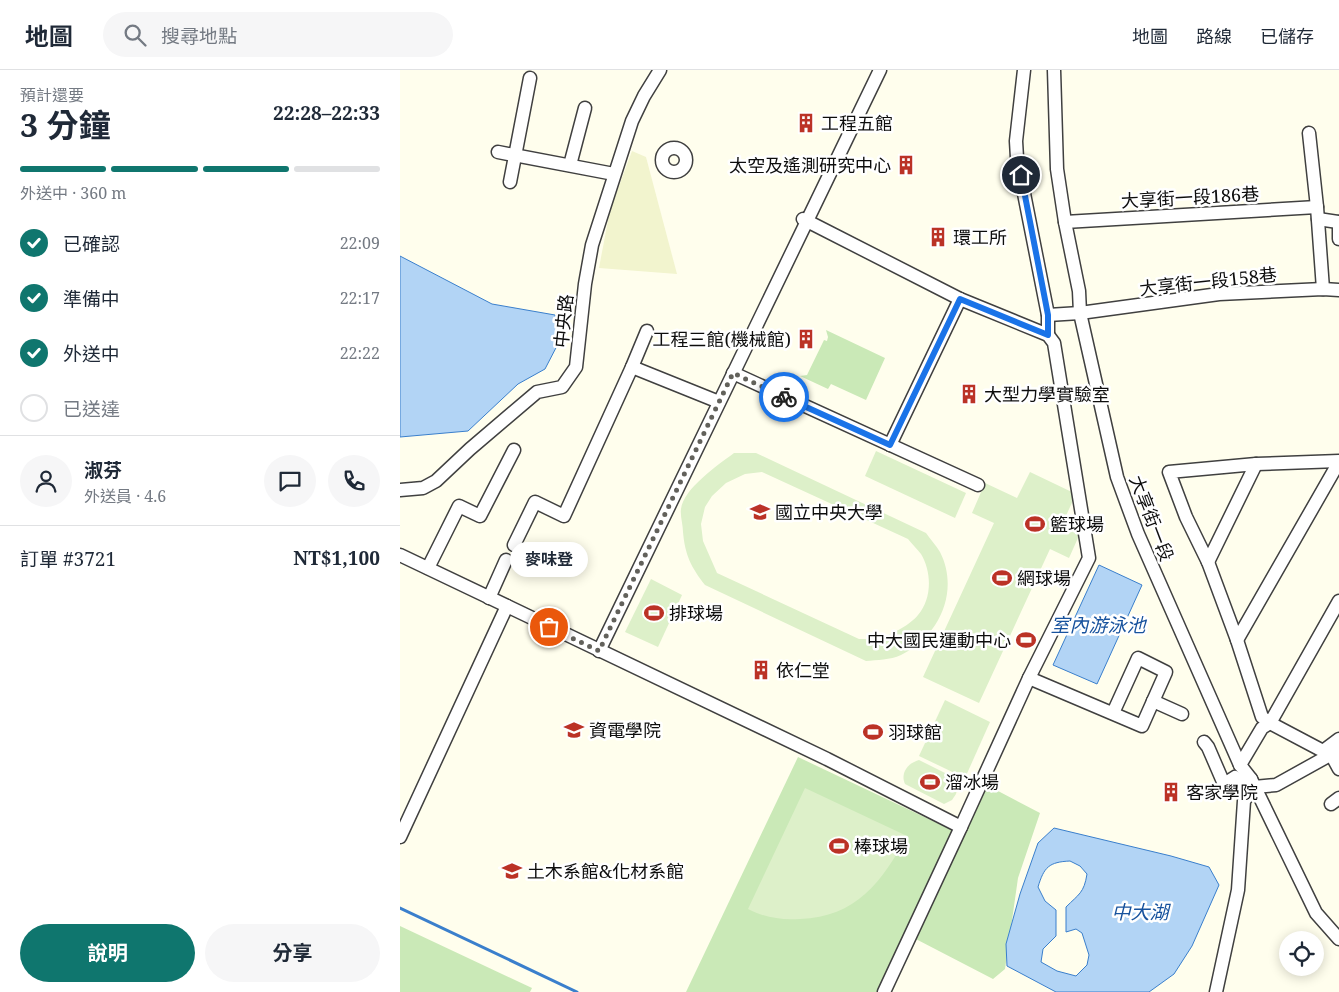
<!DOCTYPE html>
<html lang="zh-TW">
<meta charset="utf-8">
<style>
:root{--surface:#fff;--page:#f6f6f7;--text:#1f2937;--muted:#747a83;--line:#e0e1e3;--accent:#0f766e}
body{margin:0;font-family:"Noto Serif","Noto Sans TC",serif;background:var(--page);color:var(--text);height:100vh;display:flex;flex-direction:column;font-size:19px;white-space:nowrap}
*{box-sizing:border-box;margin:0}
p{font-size:16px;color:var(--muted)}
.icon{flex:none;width:28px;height:28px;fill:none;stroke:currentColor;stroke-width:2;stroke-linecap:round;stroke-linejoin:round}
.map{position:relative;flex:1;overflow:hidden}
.drawer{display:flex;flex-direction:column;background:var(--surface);width:400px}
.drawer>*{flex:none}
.controls{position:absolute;left:879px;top:861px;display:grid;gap:10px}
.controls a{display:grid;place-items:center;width:45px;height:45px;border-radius:50%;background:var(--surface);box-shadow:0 2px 12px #0003;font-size:25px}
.pin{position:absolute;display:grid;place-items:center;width:42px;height:42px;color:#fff;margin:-21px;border:2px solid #fff;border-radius:50%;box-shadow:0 1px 5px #0007}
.courier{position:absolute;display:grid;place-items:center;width:50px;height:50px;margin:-25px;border:4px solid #1a73e8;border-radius:50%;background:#fff;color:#222;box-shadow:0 1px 6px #0007}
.bubble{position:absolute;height:35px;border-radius:18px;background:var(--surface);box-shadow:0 2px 12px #0003;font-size:16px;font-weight:700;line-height:35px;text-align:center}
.summary em{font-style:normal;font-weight:700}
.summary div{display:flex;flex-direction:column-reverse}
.summary{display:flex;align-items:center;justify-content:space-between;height:85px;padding:0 20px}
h1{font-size:32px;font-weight:700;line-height:38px}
.bar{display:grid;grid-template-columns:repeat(4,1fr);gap:8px 5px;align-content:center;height:60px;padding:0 20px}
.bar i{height:6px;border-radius:4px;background:var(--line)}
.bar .on{background:var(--accent)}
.bar p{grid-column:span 4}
.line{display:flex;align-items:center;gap:12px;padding:0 20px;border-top:1px solid var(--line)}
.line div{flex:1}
.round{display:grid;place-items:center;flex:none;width:52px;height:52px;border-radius:26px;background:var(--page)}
ol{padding:0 20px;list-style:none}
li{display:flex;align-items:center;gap:15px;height:55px}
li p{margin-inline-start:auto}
li .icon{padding:5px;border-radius:50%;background:var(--accent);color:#fff;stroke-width:4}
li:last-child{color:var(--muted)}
li i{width:28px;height:28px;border:2px solid var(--line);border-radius:50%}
.action{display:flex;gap:10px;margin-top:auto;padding:10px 20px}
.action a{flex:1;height:58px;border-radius:30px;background:var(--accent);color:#fff;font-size:20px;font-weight:700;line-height:58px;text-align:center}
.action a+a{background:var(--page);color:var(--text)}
header{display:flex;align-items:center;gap:30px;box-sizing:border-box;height:70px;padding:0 25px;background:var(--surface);border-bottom:1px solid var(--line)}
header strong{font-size:24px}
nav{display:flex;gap:28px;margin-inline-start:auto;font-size:18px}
.search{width:350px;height:45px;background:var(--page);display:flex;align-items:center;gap:12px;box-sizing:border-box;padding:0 18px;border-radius:28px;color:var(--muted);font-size:19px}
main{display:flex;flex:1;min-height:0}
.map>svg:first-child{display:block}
.farmland{fill:#f2f4ce}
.green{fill:#cae9b7}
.pitch{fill:#ddf0c9;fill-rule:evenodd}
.water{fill:#b2d4f5;stroke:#3a7fcc;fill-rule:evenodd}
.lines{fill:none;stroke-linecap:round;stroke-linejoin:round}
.stream{stroke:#3a7fcc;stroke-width:3}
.minor-casing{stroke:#404040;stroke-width:15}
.minor{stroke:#fff;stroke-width:12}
.done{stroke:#62615b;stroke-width:5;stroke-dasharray:0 9}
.route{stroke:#1a73e8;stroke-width:6}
.labels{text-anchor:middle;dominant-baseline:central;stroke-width:5;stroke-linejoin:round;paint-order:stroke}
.poi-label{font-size:18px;fill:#0d0d0d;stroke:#fff;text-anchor:start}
.street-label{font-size:18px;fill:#0d0d0d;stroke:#fff}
.water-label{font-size:19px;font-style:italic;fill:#17529d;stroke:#fff}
</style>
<header>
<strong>地圖</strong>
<div class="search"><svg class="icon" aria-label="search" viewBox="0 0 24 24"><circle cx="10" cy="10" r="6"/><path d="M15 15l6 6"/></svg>搜尋地點</div>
<nav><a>地圖</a><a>路線</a><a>已儲存</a></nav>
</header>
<main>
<section class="drawer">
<div class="summary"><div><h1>3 分鐘</h1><p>預計還要</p></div><em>22:28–22:33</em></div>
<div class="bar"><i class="on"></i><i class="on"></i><i class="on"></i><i></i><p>外送中 · 360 m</p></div>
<ol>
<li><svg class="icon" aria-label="check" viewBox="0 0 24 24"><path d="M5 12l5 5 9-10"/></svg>已確認<p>22:09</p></li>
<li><svg class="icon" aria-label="check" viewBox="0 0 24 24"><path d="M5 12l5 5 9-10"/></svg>準備中<p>22:17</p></li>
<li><svg class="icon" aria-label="check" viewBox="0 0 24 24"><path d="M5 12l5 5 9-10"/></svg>外送中<p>22:22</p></li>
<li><i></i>已送達</li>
</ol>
<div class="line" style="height:90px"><a class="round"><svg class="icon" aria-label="person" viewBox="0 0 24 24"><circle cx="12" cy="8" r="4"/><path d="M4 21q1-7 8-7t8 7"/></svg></a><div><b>淑芬</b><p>外送員 · 4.6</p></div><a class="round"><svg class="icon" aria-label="chat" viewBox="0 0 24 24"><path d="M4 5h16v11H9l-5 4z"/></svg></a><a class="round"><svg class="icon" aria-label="phone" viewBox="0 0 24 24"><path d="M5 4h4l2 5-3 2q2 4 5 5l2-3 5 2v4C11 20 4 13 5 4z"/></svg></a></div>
<div class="line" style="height:65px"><div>訂單 #3721</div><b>NT$1,100</b></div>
<div class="action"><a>說明</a><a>分享</a></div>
</section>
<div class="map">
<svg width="939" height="922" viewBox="0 0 939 922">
<rect width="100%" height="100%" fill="#fffeed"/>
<path class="farmland" d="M232,81l14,6 31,117 -78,-6 11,-58z"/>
<g class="green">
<path d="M426,260l59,28 -19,42 -35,-16 -3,5 -28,-13 7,-1 17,-35 3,1 1,-4z"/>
<path d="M398,687l158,75 -75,160h-195z"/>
<path d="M581,712l59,31 -22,65 -13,91 -12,10 -83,-43z"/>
<path d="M0,856l132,62 -2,4h-130z"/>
</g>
<g class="pitch">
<path d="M476,381l90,42 -11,25 -90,-42z"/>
<path d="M334,383h22l170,80c4,6 10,12 14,19 20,39 -1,85 -39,103 -11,5 -24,5 -35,6l-161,-76c-14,-18 -20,-30 -22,-53 0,-7 -3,-16 -2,-23 3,-21 37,-44 53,-56zM362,402l146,67c4,5 9,10 13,15 11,18 11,45 -3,61 -7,9 -25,19 -36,22 -6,3 -15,2 -23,2l-142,-66 -14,-32 -2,-17 4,-17 7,-11 14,-13 19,-9z"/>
<path d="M630,402l46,22 -12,26 18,9 -13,29 -19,-9 -71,154 -56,-26 71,-154 -22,-10 13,-30 32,15z"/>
<path d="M251,509l31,16 -24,52 -33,-15z"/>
<path d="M545,630l45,22 -25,56 -46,-22z"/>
<path d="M519,690l36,18 3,7 -2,9 -4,6 -8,4 -39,-20c-5,-11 3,-21 14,-24z"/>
<path d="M405,718l102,48c-25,46 -51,81 -107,83 -20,1 -34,-1 -52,-10z"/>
</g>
<g class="water">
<path d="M0,186l92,48 63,11 5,25 -15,29 -27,15 -50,47 -68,6z"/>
<path d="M699,495l43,20 -45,99 -44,-19z"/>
<path d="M654,758l117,28 38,11 10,18 -27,61 -18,28 -25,18h-93l-49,-26 -1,-22 14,-50 18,-51zM670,791l10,5 7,8c-3,19 -8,20 -21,33v25l10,-3 6,4 7,22 -2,10 -11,11 -19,-5 -16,-9 2,-13 13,-13v-26l-11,-9 -7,-14c6,-20 11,-25 32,-26z"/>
</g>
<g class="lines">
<path class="stream" d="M0,838l177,84"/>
<defs>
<g id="minor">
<path d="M624,0l-8,71 1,17 31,157v20"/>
<path d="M654,0l3,99 8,53 14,69 1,22 37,164 21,57 102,231 11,14 65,134 23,26"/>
<path d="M909,63l8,74 6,82"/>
<circle cx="274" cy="90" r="12"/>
<path d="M98,82l116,22"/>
<path d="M170,95l15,-57"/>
<path d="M110,112l20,-104"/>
<path d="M403,149l4,2 73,-151"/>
<path d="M918,149l20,3"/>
<path d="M665,152l252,-15"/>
<path d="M939,152v17"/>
<path d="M648,245l32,-2 139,-19 104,-5 16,1"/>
<path d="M247,261l-15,36 87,35"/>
<path d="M333,303l245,112"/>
<path d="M490,375l70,-146"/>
<path d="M939,391l-83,3 -87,8 17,45 22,45 29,78 25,77 8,6 53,28 16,-12"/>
<path d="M0,420l23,-2 13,-7 34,-32 67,-57 25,-5 14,-20 9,-83 7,-39 40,-124 12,-25 16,-26"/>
<path d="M114,475l21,-43 29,14 68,-149"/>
<path d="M0,485l107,51"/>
<path d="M808,492l48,-98"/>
<path d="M28,498l31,-62 21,10 34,-66"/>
<path d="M89,528l17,-38"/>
<path d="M837,570l102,-178"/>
<path d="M199,581l208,-430 153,78 88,36 6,8 35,215 -60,120 -68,149"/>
<path d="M629,608l113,48 24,-54 -28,-14 -25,55"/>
<path d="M753,631l29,13"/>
<path d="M804,672l4,5 16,37 11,-7 7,6 9,-4"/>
<path d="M932,686l7,13"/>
<path d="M840,695l22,-37 8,-5 69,-122"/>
<path d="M931,734l8,-6"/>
<path d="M0,767l107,-231 320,153 134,68 -77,165"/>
<path d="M816,922l22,-102 6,-89 10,-14 22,-2 63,-35"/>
</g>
</defs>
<use href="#minor" class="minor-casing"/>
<use href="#minor" class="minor"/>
</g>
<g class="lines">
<path class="done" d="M149,557l50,24 134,-278 51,24"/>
<path class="route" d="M384,327l106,48 70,-146 88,36v-20l-27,-140"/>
</g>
<defs>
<symbol id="building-bare" viewBox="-9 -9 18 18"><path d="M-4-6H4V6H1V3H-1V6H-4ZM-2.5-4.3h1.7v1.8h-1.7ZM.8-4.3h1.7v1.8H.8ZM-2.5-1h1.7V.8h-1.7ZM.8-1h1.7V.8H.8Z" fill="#bb3226" stroke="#fff" stroke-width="2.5" paint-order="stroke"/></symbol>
<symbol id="university-bare" viewBox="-9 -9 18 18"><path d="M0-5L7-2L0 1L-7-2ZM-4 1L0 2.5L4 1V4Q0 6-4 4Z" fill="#bb3226" stroke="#fff" stroke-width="2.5" paint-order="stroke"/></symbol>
<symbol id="stadium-bare" viewBox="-9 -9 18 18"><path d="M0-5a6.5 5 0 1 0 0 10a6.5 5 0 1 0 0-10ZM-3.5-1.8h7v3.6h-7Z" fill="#bb3226" stroke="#fff" stroke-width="2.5" paint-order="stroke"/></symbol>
</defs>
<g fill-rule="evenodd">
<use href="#building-bare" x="392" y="39" width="28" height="28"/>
<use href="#building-bare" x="492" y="81" width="28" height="28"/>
<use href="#building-bare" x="524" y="153" width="28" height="28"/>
<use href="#building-bare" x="392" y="255" width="28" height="28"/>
<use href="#building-bare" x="555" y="310" width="28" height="28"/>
<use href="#university-bare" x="346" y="428" width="28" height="28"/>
<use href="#stadium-bare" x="621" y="440" width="28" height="28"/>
<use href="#stadium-bare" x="588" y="494" width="28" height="28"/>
<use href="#stadium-bare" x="240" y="529" width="28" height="28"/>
<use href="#stadium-bare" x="612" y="556" width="28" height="28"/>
<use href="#building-bare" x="347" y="586" width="28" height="28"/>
<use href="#university-bare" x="160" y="646" width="28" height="28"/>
<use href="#stadium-bare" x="459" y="648" width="28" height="28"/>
<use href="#stadium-bare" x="516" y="698" width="28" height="28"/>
<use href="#building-bare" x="757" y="708" width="28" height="28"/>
<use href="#stadium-bare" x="425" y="762" width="28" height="28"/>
<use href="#university-bare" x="98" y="787" width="28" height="28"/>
</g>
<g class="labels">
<g class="poi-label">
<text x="421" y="53">工程五館</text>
<text x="491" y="95" text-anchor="end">太空及遙測研究中心</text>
<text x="553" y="167">環工所</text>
<text x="391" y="269" text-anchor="end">工程三館(機械館)</text>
<text x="584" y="324">大型力學實驗室</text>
<text x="375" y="442">國立中央大學</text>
<text x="650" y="454">籃球場</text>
<text x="617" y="508">網球場</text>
<text x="269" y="543">排球場</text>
<text x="611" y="570" text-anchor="end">中大國民運動中心</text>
<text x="376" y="600">依仁堂</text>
<text x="189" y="660">資電學院</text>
<text x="488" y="662">羽球館</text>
<text x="545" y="712">溜冰場</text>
<text x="786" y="722">客家學院</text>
<text x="454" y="776">棒球場</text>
<text x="127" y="801">土木系館&amp;化材系館</text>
</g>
<g class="street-label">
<text transform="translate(790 127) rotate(-3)">大享街一段186巷</text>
<text transform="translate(808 211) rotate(-6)">大享街一段158巷</text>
<text transform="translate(163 251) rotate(-84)">中央路</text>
<text transform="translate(752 448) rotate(69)">大享街一段</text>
</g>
<g class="water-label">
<text x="698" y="555">室內游泳池</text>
<text x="740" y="842">中大湖</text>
</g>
</g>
</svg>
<div class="controls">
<a><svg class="icon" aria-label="locate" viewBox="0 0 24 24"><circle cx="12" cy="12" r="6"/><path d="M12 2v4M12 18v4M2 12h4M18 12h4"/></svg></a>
</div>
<div class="pin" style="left:149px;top:557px;background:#ea580c"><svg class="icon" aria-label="bag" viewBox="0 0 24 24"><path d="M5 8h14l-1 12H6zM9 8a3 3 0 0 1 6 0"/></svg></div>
<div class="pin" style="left:621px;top:105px;background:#1f2937"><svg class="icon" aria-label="home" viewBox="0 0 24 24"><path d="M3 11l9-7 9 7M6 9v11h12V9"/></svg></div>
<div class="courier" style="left:384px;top:327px"><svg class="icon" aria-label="bike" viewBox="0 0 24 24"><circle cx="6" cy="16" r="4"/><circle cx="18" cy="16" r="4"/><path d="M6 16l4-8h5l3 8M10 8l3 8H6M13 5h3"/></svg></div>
<div class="bubble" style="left:110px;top:472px;width:78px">麥味登</div>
</div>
</main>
